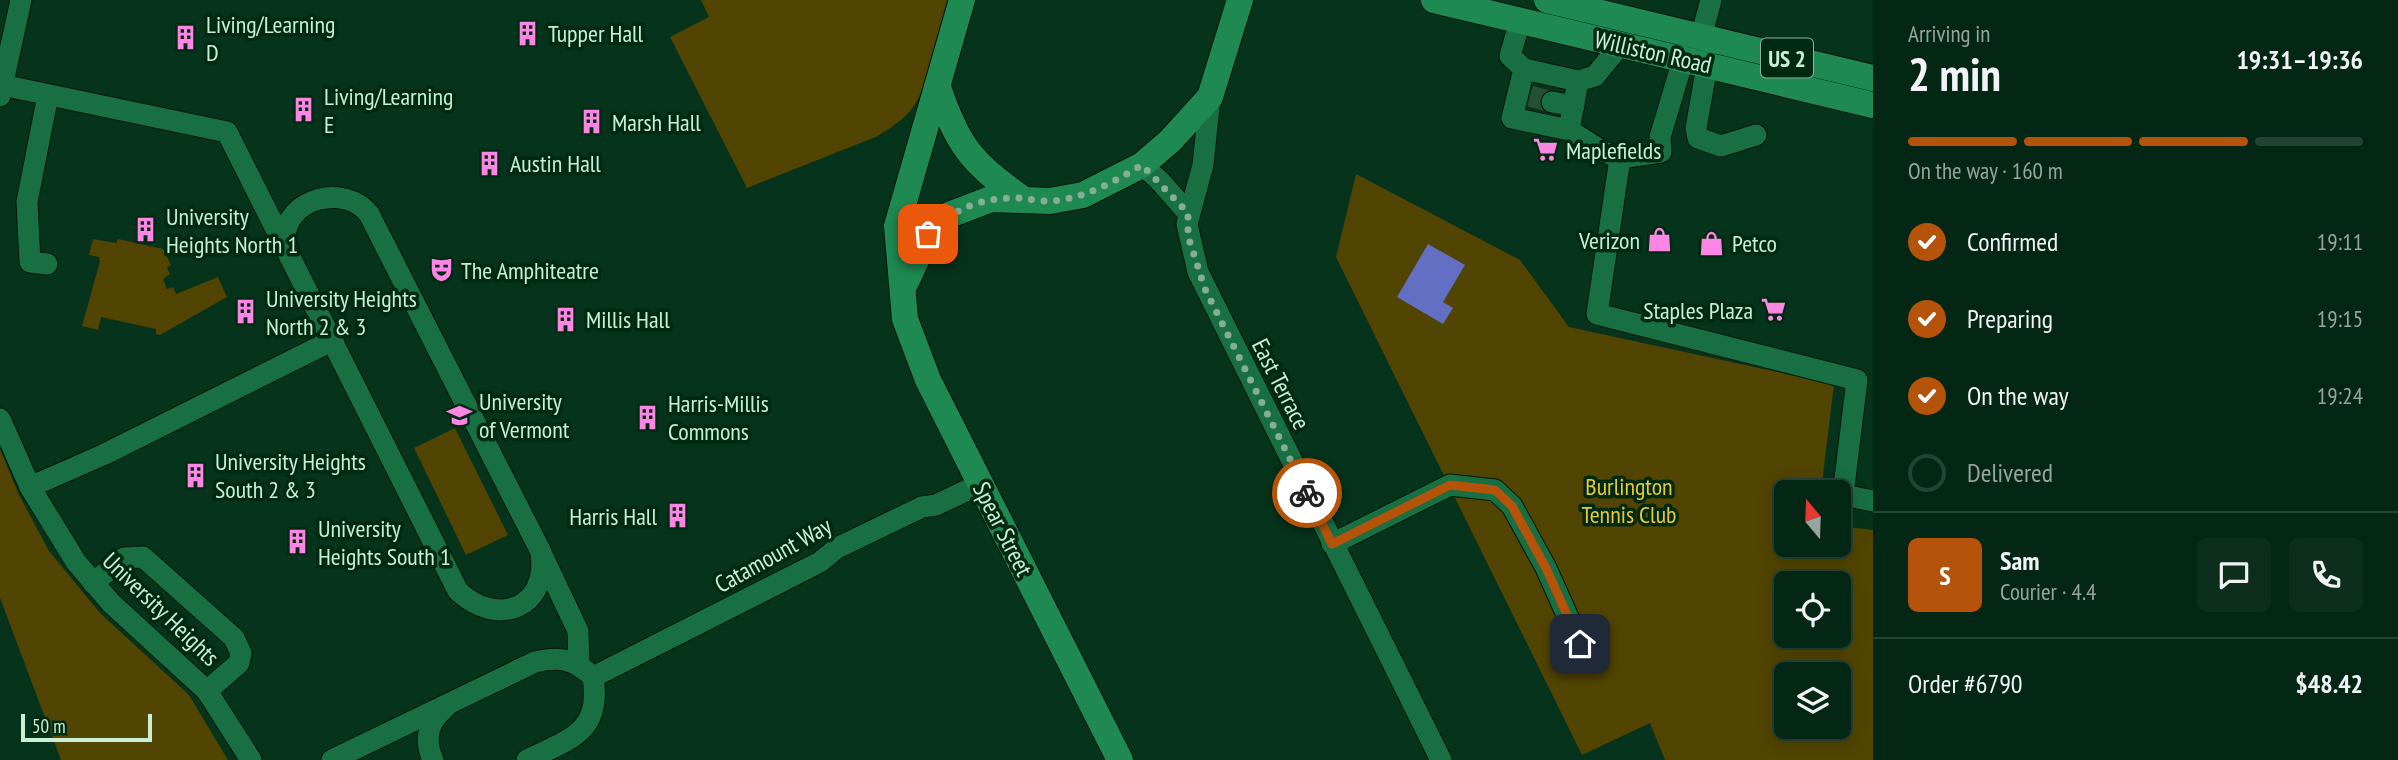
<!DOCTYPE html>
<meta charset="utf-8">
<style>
:root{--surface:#042614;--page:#0d2e1d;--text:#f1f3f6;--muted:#97a5a0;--line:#254334;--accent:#b45309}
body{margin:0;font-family:"PT Sans Narrow",sans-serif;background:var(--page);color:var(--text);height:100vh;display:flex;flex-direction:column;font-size:26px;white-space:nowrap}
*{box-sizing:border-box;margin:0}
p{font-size:23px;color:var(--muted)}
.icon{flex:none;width:38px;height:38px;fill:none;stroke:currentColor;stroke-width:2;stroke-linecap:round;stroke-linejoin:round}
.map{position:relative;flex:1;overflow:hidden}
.drawer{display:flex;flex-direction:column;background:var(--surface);width:525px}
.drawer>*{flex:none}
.needle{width:46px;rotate:341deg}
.tools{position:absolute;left:1774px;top:480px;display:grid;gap:14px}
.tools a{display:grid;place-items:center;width:77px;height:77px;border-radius:10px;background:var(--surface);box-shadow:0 4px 18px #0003,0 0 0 2px var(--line);font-size:35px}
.scale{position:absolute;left:21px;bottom:18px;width:131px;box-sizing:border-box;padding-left:7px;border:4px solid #c9f0d5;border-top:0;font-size:19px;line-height:24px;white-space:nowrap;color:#c9f0d5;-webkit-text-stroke:5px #002912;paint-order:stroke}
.pin{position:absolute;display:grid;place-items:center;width:60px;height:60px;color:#fff;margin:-30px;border-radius:14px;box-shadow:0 4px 10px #0006}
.courier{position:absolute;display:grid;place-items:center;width:70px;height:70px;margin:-35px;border:5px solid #b45309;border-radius:50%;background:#fff;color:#222;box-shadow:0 2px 9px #0007}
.head em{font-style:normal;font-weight:600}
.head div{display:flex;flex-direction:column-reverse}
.head{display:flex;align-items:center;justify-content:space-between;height:119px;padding:0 35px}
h1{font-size:46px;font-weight:600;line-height:52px}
.bar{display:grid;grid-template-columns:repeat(4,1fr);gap:10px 7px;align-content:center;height:84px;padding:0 35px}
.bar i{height:9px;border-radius:5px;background:var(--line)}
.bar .active{background:var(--accent)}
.bar p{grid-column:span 4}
.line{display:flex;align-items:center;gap:18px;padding:0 35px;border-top:2px solid var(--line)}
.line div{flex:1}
.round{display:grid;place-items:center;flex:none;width:74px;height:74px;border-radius:10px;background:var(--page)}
ol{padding:0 35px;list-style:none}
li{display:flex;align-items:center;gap:21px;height:77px}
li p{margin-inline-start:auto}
li .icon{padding:7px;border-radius:50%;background:var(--accent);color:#fff;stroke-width:4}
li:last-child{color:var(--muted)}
li i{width:38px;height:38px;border:4px solid var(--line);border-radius:50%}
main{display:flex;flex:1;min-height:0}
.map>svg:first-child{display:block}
.green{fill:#524402;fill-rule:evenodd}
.water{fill:#626fc2}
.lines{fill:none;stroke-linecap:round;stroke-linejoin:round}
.minor-tunnel{stroke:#234f37;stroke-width:21;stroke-dasharray:21 10;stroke-linecap:butt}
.minor-casing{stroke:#01180a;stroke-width:23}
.major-casing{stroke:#01180a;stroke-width:28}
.minor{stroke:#186f42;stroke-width:21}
.major{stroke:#1f8952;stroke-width:26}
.done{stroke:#85ae94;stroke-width:7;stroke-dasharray:0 12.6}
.route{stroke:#b45309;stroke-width:9}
.labels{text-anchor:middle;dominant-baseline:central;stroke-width:7;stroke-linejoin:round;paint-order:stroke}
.shield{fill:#002912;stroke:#8db49a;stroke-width:2}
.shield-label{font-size:23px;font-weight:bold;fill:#c9f0d5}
.poi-label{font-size:24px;fill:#c9f0d5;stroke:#002912;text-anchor:start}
.street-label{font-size:24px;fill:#c9f0d5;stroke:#002912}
.park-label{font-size:24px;fill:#ebc933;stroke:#002912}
</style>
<main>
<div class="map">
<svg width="1873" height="760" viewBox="0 0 1873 760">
<rect width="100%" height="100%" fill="#06331b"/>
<g class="green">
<path d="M701,0h246c-9,33 -14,75 -32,104 -8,14 -24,23 -37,32l-131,52 -77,-151 39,-20z"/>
<path d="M1356,174l164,86 49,67 265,57 -13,108h-34v52h52v-18l34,4v230h-208l-15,-37 -68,32 -246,-498zM1787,583h52v52h-52zM1787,674h52v52h-52z"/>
<path d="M93,239l23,4 2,-4 45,10 8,16 -4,3 3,6 -7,5 4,10 6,-2 3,7 42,-17 9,20 -67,38 -4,-1v-5l-55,-12 -3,13 -16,-4 18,-65 -1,-4 -10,-2z"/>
<path d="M455,428l53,107 -42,20 -52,-107z"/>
<path d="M0,449l19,46 30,56 51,62 89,82 39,65h-167l-61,-162z"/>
</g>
<path class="water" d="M1428,244l37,21 -22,37 10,6 -10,16 -46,-27z"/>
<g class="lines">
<path class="minor-tunnel" d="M1530,96l22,6"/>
<defs>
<g id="minor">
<path d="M1520,21l-10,35 14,13 -12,49 57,12 9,-49 17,-5 26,-32"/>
<path d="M1704,52l3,14 -11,62 2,10 23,8 35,-11"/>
<path d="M1524,69l54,12"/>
<path d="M2,85l225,47 231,459c38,36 91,19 83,-39l-172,-338c-24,-31 -84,-16 -84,25 0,5 3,11 5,16"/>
<path d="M0,96l21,-96"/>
<path d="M1210,97l-7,68 -16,59 11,48 243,488"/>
<path d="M1552,102l22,4"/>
<path d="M1569,130l33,21 18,7 41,-6 -1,-15 23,-77 18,-23 10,-37"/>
<path d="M1620,158l-23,156 260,66 -14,115 30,6"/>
<path d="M1142,165l17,15 29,33"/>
<path d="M47,264l-17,-2 -3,-60 21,-107"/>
<path d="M0,419l30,68 46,75 35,41 96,88 44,69"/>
<path d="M30,487l75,-33 228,-114"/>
<path d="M1332,544l118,-59 45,5 17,16 34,62 34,76"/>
<path d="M543,557l35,74 1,33"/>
<path d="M93,583l31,-25 19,-1 91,81 7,15 -2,10 -32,28"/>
<path d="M593,677l227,-115 17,-14 85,-41 14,-2 44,-21"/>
<path d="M332,760l203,-98c25,-6 39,-3 58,15 9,56 -24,62 -66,83"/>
<path d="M433,760c-9,-20 -5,-39 12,-52"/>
</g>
<g id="major">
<path d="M962,0l-65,226 8,93 23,61 192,380"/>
<path d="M1434,0l439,105"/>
<path d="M1547,0l326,78"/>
<path d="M938,87c20,60 34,76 85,112"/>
<path d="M904,286l24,-51 21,-20 42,-16 59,2 33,-6 59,-30 28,-24 40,-44 30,-97"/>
</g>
</defs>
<use href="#minor" class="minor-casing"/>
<use href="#major" class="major-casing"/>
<use href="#minor" class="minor"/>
<use href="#major" class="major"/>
</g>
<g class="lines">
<path class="done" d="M928,234c27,-26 54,-37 92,-36 10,1 22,4 32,3 34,-3 61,-19 90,-36l46,48v23l17,53 102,204"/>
<path class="route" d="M1307,493l25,51 118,-59 45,5 17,16 34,62 34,76"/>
</g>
<defs>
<symbol id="building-bare" viewBox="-9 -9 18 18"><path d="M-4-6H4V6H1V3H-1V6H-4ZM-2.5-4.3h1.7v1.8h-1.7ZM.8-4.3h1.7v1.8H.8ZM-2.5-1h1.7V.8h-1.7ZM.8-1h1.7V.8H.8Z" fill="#fc86e4" stroke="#002912" stroke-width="2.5" paint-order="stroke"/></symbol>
<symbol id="supermarket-bare" viewBox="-9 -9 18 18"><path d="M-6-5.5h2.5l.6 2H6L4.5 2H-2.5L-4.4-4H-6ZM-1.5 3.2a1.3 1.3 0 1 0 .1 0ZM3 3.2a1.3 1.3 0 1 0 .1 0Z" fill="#fc86e4" stroke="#002912" stroke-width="2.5" paint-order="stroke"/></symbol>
<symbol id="shop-bare" viewBox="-9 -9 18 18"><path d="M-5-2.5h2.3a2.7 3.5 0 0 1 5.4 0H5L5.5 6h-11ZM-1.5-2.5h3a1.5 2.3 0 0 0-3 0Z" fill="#fc86e4" stroke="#002912" stroke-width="2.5" paint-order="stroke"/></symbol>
<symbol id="theatre-bare" viewBox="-9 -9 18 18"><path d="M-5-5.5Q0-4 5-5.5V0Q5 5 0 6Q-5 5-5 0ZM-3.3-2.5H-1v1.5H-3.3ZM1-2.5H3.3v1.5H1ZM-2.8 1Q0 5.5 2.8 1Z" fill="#fc86e4" stroke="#002912" stroke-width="2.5" paint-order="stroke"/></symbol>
<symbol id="university-bare" viewBox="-9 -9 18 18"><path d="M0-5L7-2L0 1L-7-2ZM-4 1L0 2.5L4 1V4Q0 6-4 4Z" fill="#fc86e4" stroke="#002912" stroke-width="2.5" paint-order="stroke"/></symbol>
</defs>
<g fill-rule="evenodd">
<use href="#building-bare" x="510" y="16" width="35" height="35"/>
<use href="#building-bare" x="168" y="20" width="35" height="35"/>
<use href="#building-bare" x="286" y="92" width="35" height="35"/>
<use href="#building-bare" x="574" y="104" width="35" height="35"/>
<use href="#supermarket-bare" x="1528" y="132" width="35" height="35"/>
<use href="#building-bare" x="472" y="146" width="35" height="35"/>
<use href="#building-bare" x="128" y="212" width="35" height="35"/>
<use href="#shop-bare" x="1642" y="222" width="35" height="35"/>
<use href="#shop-bare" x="1694" y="226" width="35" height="35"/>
<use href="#theatre-bare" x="424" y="252" width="35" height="35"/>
<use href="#supermarket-bare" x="1756" y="292" width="35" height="35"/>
<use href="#building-bare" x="228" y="294" width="35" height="35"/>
<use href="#building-bare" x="548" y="302" width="35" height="35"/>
<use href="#university-bare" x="442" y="398" width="35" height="35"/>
<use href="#building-bare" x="630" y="400" width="35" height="35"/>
<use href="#building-bare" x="178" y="458" width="35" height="35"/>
<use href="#building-bare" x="660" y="498" width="35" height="35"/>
<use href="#building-bare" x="280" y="524" width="35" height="35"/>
</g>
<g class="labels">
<rect class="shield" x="1761" y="38.5" width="52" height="39" rx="5"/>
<g class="shield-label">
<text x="1787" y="58">US 2</text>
</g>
<g class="poi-label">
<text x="206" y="24">Living/Learning<tspan x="206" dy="28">D</tspan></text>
<text x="548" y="33">Tupper Hall</text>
<text x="324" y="96">Living/Learning<tspan x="324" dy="28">E</tspan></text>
<text x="612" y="122">Marsh Hall</text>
<text x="1566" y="150">Maplefields</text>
<text x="510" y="163">Austin Hall</text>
<text x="166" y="216">University<tspan x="166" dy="28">Heights North 1</tspan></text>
<text x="1640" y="240" text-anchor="end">Verizon</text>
<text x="1732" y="243">Petco</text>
<text x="461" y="270">The Amphiteatre</text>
<text x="266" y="298">University Heights<tspan x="266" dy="28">North 2 &amp; 3</tspan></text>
<text x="1753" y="310" text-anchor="end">Staples Plaza</text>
<text x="586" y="319">Millis Hall</text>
<text x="479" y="401">University<tspan x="479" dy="28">of Vermont</tspan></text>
<text x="668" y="403">Harris-Millis<tspan x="668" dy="28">Commons</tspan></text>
<text x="215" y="461">University Heights<tspan x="215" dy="28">South 2 &amp; 3</tspan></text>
<text x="657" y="516" text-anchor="end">Harris Hall</text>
<text x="318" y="528">University<tspan x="318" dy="28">Heights South 1</tspan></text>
</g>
<g class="street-label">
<text transform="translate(1653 52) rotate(13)">Williston Road</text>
<text transform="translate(1281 384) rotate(63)">East Terrace</text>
<text transform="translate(1003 529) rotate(63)">Spear Street</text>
<text transform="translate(773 555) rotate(-29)">Catamount Way</text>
<text transform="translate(161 609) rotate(44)">University Heights</text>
</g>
<g class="park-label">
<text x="1629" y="486">Burlington<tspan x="1629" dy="28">Tennis Club</tspan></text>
</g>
</g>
</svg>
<div class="tools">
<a><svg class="needle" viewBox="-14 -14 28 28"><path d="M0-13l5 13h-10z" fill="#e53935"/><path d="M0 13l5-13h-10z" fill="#97a5a0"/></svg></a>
<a><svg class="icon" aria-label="locate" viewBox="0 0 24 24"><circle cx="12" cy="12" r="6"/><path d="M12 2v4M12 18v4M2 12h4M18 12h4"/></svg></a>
<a><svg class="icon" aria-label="layers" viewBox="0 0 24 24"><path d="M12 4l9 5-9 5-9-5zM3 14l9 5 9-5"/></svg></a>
</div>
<div class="scale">50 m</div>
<div class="pin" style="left:928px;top:234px;background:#ea580c"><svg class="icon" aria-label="bag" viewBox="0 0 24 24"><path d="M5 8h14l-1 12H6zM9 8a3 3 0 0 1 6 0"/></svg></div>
<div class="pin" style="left:1580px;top:644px;background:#1f2937"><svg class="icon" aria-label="home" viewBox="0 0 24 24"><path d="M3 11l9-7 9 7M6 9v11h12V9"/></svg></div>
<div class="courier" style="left:1307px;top:493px"><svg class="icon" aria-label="bike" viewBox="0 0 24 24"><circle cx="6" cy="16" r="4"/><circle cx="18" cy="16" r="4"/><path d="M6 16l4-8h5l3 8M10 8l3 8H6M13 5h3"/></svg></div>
</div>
<section class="drawer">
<div class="head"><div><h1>2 min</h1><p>Arriving in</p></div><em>19:31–19:36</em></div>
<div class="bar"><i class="active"></i><i class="active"></i><i class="active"></i><i></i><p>On the way · 160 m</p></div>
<ol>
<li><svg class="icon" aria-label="check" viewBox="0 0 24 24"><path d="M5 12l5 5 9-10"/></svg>Confirmed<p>19:11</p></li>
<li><svg class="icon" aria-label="check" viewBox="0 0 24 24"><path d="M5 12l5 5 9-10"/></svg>Preparing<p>19:15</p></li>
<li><svg class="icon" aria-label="check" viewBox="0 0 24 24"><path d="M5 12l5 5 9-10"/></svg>On the way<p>19:24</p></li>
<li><i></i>Delivered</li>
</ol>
<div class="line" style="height:126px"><b class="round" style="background:var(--accent);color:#fff">S</b><div><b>Sam</b><p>Courier · 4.4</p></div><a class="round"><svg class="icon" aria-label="chat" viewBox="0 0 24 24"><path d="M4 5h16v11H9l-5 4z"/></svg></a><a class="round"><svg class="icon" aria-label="phone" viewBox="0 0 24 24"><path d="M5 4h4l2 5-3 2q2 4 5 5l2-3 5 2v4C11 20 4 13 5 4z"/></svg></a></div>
<div class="line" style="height:91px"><div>Order #6790</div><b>$48.42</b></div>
</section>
</main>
